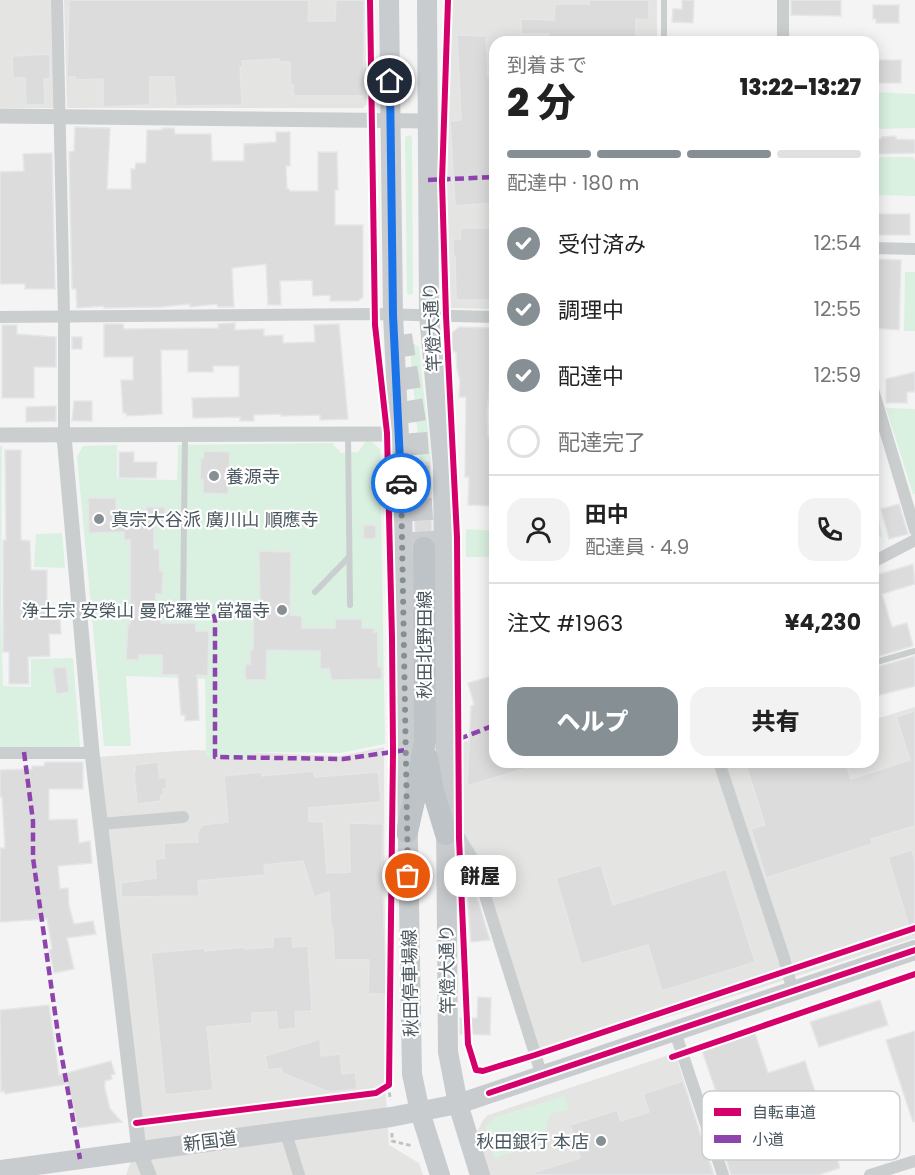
<!DOCTYPE html>
<html lang="ja">
<meta charset="utf-8">
<style>
:root{--surface:#fff;--page:#f2f2f2;--text:#222;--muted:#767676;--line:#e0e0e0;--accent:#868f94}
body{margin:0;font-family:Poppins,"Noto Sans JP",sans-serif;background:var(--page);color:var(--text);height:100vh;display:flex;flex-direction:column;font-size:22px;white-space:nowrap}
*{box-sizing:border-box;margin:0}
p{font-size:20px;color:var(--muted)}
.icon{flex:none;width:33px;height:33px;fill:none;stroke:currentColor;stroke-width:2;stroke-linecap:round;stroke-linejoin:round}
.map{position:relative;flex:1;overflow:hidden}
.details{position:absolute;left:489px;top:36px;width:390px;height:732px;display:flex;flex-direction:column;background:var(--surface);border-radius:18px;box-shadow:0 3px 15px #0003}
.details>*{flex:none}
.pin{position:absolute;display:grid;place-items:center;width:51px;height:51px;color:#fff;margin:-26px;border:3px solid #fff;border-radius:50%;box-shadow:0 2px 6px #0007}
.courier{position:absolute;display:grid;place-items:center;width:60px;height:60px;margin:-30px;border:4px solid #1a73e8;border-radius:50%;background:#fff;color:#222;box-shadow:0 2px 8px #0007}
.bubble{position:absolute;height:42px;border-radius:18px;background:var(--surface);box-shadow:0 3px 15px #0003;font-size:20px;font-weight:800;line-height:42px;text-align:center}
.headline em{font-style:normal;font-weight:800}
.headline div{display:flex;flex-direction:column-reverse}
.headline{display:flex;align-items:center;justify-content:space-between;height:102px;padding:0 18px}
h1{font-size:39px;font-weight:800;line-height:45px}
.bar{display:grid;grid-template-columns:repeat(4,1fr);gap:9px 6px;align-content:center;height:72px;padding:0 18px}
.bar i{height:8px;border-radius:4px;background:var(--line)}
.bar .current{background:var(--accent)}
.bar p{grid-column:span 4}
.line{display:flex;align-items:center;gap:15px;padding:0 18px;border-top:2px solid var(--line)}
.line div{flex:1}
.round{display:grid;place-items:center;flex:none;width:63px;height:63px;border-radius:18px;background:var(--page)}
ol{padding:0 18px;list-style:none}
li{display:flex;align-items:center;gap:18px;height:66px}
li p{margin-inline-start:auto}
li .icon{padding:6px;border-radius:50%;background:var(--accent);color:#fff;stroke-width:4}
li:last-child{color:var(--muted)}
li i{width:33px;height:33px;border:3px solid var(--line);border-radius:50%}
.primary-button{display:flex;gap:12px;margin-top:auto;padding:12px 18px}
.primary-button a{flex:1;height:69px;border-radius:18px;background:var(--accent);color:#fff;font-size:24px;font-weight:800;line-height:69px;text-align:center}
.primary-button a+a{background:var(--page);color:var(--text)}
.map>svg:first-child{display:block}
.commercial{fill:#e4e4e2}
.green{fill:#daf1e1}
.building{fill:#dcdcdd;stroke:#e5e6e7;stroke-width:1.5}
.lines{fill:none;stroke-linecap:round;stroke-linejoin:round}
.motorway-tunnel{stroke:#cacdcf;stroke-width:22;stroke-dasharray:22 11;stroke-linecap:butt}
.path{stroke:#bbc6c2;stroke-width:3;stroke-dasharray:4.5 3;stroke-linecap:butt}
.service{stroke:#cbcecf;stroke-width:6}
.minor{stroke:#cbcecf;stroke-width:12}
.tertiary{stroke:#cbcecf;stroke-width:15}
.primary{stroke:#c9cccf;stroke-width:20}
.motorway{stroke:#bec3c7;stroke-width:22}
.quiet{stroke:#8e44ad;stroke-width:4.5;stroke-dasharray:9 4.5;stroke-linecap:butt}
.cycleway-casing{stroke:#fff;stroke-width:10}
.cycleway{stroke:#d6006c;stroke-width:6}
.done{stroke:#868f94;stroke-width:6;stroke-dasharray:0 10.8}
.route{stroke:#1a73e8;stroke-width:8}
.poi-dot{fill:#868f94;stroke:#fff;stroke-width:2}
.labels{text-anchor:middle;dominant-baseline:central;stroke-width:4.5;stroke-linejoin:round;paint-order:stroke}
.street-label{font-size:18px;fill:#4b5860;stroke:#fff}
.poi-label{font-size:18px;fill:#4b5860;stroke:#fff;text-anchor:start}
.key{fill:#fff;stroke:#c9cdcf;stroke-width:1.5}
.key-label{font-size:16px;fill:#4b5860}
</style>
<div class="map">
<svg width="915" height="1175" viewBox="0 0 915 1175">
<rect width="100%" height="100%" fill="#f4f4f4"/>
<g class="commercial">
<path d="M0,0h53l4,108h-57z"/>
<path d="M64,0h303l1,103 -5,5h-296z"/>
<path d="M450,0h207v42h-162v267l-48,-1v-132z"/>
<path d="M915,707v231l-121,39 -70,-211 13,-4h136v-42z"/>
<path d="M495,732v30h220l70,218 -247,78 -82,-232 -2,-81z"/>
<path d="M384,747l1,337 4,61 30,18 4,12h-297l17,-48 -46,-370 95,-7 149,6z"/>
<path d="M675,1053l39,122h-228l-8,-26v-19l5,-10 5,-5z"/>
</g>
<g class="green">
<path d="M873,92l42,2v34l-42,1z"/>
<path d="M410,135l2,3 1,156 -4,1 -2,-2 -2,-156z"/>
<path d="M873,157h40l2,3v36l-41,-1z"/>
<path d="M905,272h10v59h-11z"/>
<path d="M414,344l5,3 12,113h-11l-10,-109 1,-6z"/>
<path d="M886,408l29,1v85h-2z"/>
<path d="M366,441h5l9,8 5,295 -45,9 -88,-1v8l-46,-3 -1,-78 -79,-3 5,70h-27l-27,-289 6,-11 34,-1v34l60,1 1,-35 154,-2 9,10 17,-1z"/>
<path d="M0,446h2l-1,160 2,80 28,1v-28l42,-1 7,88 -4,3 -76,-2z"/>
<path d="M873,495h2l7,42h-7l1,17 -3,1z"/>
<path d="M466,529l29,2v26h-29z"/>
<path d="M62,533l3,35 -31,-1 2,-33z"/>
<path d="M565,1096l3,13 -18,5 -9,30 -47,14 -8,-30 3,-6 7,-5z"/>
</g>
<g class="building">
<path d="M69,0h240l-1,21h27l1,-21h28v96h-71v-11h-3v-23h-11v-3l-37,2 1,6h-3l2,38 -66,1 -2,-29h-24v28l-47,2v-28l-28,1v-3h-8z"/>
<path d="M589,0h60v20l-13,-1v23l-88,-2 1,-6h-28v-15l33,1 1,-16h34z"/>
<path d="M682,0h12l-1,23 -21,-1 1,-13h9z"/>
<path d="M791,0h50v16l-50,-1z"/>
<path d="M873,5h26v18h-23v-4h-3z"/>
<path d="M457,35l29,1 2,41 7,-1v74h-3l2,53 -39,3 -5,-85 11,-1z"/>
<path d="M50,54v25h-6l1,26h-19l-1,-27h-12l-1,-22z"/>
<rect x="873" y="60" width="28" height="23"/>
<path d="M75,127l35,1 -3,61h24v-20h4l1,-6h10l1,-33h15v-2h12l1,6h36l1,27h32v-17l32,-2v-10h14v34h-4l1,23h2l1,2h28v-39h19l1,38h-3v35h28v72l-5,4h-28v-6l-17,1 -1,-16 -32,1 1,24h-13l-2,-41 -34,4 2,39h-16l-1,-3 -27,3v-3l-29,3 -57,1v-2l-27,2 -1,-19h-4l-3,-137 5,-1z"/>
<path d="M896,136v3l19,1v13l-39,1v-15h5l1,-2z"/>
<path d="M52,153l3,136h-30v-5h-25v-112l24,-1 -1,-17z"/>
<rect x="873" y="214" width="37" height="21"/>
<path d="M461,228h34v72h-39l-1,-44h-2v-17h7z"/>
<path d="M873,259l28,1 -2,70 -26,-2z"/>
<path d="M235,323v7l29,-1v7l19,-1v8l32,-1 -1,-17 25,-1 9,95 -28,1v-5l-39,1v-2l-27,1v6h-14v-4l-47,1 -1,-20 47,-1v-31h-26v6h-25v-22h-27l1,64 -35,2 -1,-3h-3l-2,-33h12v-23h-29v-33h19l1,5 95,-1 -1,-4z"/>
<path d="M2,325h15v9l39,3v30h-22v31h-32z"/>
<path d="M459,327l35,1 -7,86 1,24h6l1,68 -27,-1 1,-28h-4l1,-80h-7l1,-16 -3,-12 -1,-17h-5l1,-19z"/>
<rect x="72" y="337" width="10" height="12"/>
<path d="M915,372v20h-8v11h-21v-24z"/>
<path d="M74,401h18v20h-20z"/>
<path d="M56,406v15l-30,1v-15z"/>
<path d="M5,450h16v90l9,1 1,29h16v36h2l1,11h10l1,17h-12l1,22 -22,1 1,27h-20v-32h-6v-112h3z"/>
<path d="M204,451l26,1 -2,42 -25,-1v-13h-3l1,-22h2z"/>
<path d="M119,452h15v10h23l-1,16h-37z"/>
<path d="M413,461h17l2,76 -9,-2 -8,4z"/>
<path d="M88,498h28v16h30v-7h19l-1,16h-10v26h5l1,22h3l-1,23h-6v23l5,1v5h35v8h13l-1,45 -11,-1 2,45 -14,1v-6h-4l-3,-40h-16v-20h-23v5h-13l2,-36h2v-84h-6v-8l-35,1z"/>
<path d="M899,504l9,30 -19,5 -8,-30z"/>
<path d="M364,525h12v14h-13z"/>
<path d="M259,551l32,1 -1,63 12,1v12h33v-9h27v9h12v4h4v35h4v12l-50,1 -3,-11h-9v-18l-53,-1 -1,30h-21v-16h5v-14h3l1,-46 6,1z"/>
<path d="M913,564l2,20 -33,10 10,33 15,-4 6,23 -40,12v-84l4,1z"/>
<path d="M915,656v30l-39,10 -3,-11v-17z"/>
<path d="M66,667l3,25 -13,2 -3,-26z"/>
<path d="M495,675v87h41l1,3 -70,21 4,-80 3,-1 -6,-22z"/>
<path d="M915,711v115l-44,13 1,5 -106,34 -15,-49 14,-4 -20,-63h101l5,17 59,-19 -14,-43z"/>
<path d="M45,762h38v27h-34v31l28,-1 2,24 11,-2 2,22 -34,3 2,23 8,-1 1,18 5,18 19,-3 3,13 -29,4 7,31 -20,4 -5,-23 3,-1 -5,-30 -47,3v-74h5l-3,-51h-2v-27l32,-1v-3h12z"/>
<path d="M158,762l2,16 6,-1 1,12h-4l1,6h-3v6l-24,3 -3,-32h1v-7z"/>
<path d="M314,771l1,6 63,-5 3,30 -72,6v13l14,1 4,51 23,-1 -1,-49 34,1 -1,47 5,123h-19l1,-34h-35l-1,-32h-2l-2,-36 -15,5 -11,-36 -39,4 1,10 -67,6 1,15 -78,1v-14l35,-5 -1,-19 9,-1v-15l34,-1 -1,-9 5,-8 26,-3 -4,-46 37,-4 1,4z"/>
<path d="M912,850l3,10v76l-3,1 -24,-80z"/>
<path d="M601,865l12,40 113,-36 29,93 -93,29 -14,-46 -67,19 -25,-86z"/>
<path d="M470,874l20,66 -19,2 -3,-40z"/>
<path d="M292,936l1,11 15,-1 4,65 -17,1 1,16 -18,2 -2,-18 -24,1v10l-45,4 6,63 -48,5 -14,-142 54,-5v3l40,-4v2l28,-2v-10z"/>
<path d="M478,997l13,1 -1,37 -30,-1v-16h17z"/>
<path d="M880,1000l8,25 -69,22 -9,-25z"/>
<path d="M49,1005l10,70 52,-14 4,13 -4,1 1,4 -7,2v8l5,20 12,13 -44,6 -10,-44 -63,10 -1,-3 -3,1 -1,-82z"/>
<path d="M915,1031v90l-2,1 -27,-82z"/>
<path d="M755,1033l13,40 37,-12 35,107 -22,7h-87l-23,-71 11,-4 -17,-49z"/>
<path d="M320,1039l1,17 19,-2 2,20 13,-2 2,17 -28,3 -47,-19 -1,-5 -13,2 -3,-14z"/>
<path d="M683,1081l31,94h-179v-3l45,-14 -10,-33 47,-15 4,11 28,-9 -6,-18z"/>
</g>
<g class="lines">
<path class="motorway-tunnel" d="M401,335l15,93 8,120"/>
<g class="path">
<path d="M370,0l1,106"/>
<path d="M446,73l2,-73"/>
<path d="M372,134l1,65"/>
<path d="M799,966l116,-38"/>
<path d="M466,1003l2,41 8,26 7,1 39,-12"/>
<path d="M693,1049l222,-75"/>
<path d="M546,1051l230,-77"/>
<path d="M389,1085l1,15"/>
<path d="M149,1121l227,-28 13,-8 2,-154"/>
<path d="M392,1133v8l21,5"/>
</g>
<g class="service">
<path d="M664,0v42"/>
<path d="M348,435l2,170"/>
<path d="M315,592l34,-35"/>
<path d="M183,616l2,-179"/>
<path d="M873,663l42,-12"/>
</g>
<g class="minor">
<path d="M57,0l7,316v120"/>
<path d="M783,0v42"/>
<path d="M873,248l42,1"/>
<path d="M0,317l375,-3 120,3"/>
<path d="M873,390l42,140"/>
<path d="M873,562l42,-22"/>
<path d="M0,753h92"/>
<path d="M719,762l65,196 9,34"/>
<path d="M449,820l25,41 68,215"/>
<path d="M101,824l82,-7"/>
<path d="M675,1032l48,143"/>
<path d="M285,1130l14,45"/>
<path d="M870,1175l45,-14"/>
</g>
<g class="tertiary">
<path d="M0,116l427,5"/>
<path d="M0,435l398,-1"/>
<path d="M64,436l28,317 47,397 10,25"/>
</g>
<g class="primary">
<path d="M389,0l4,315 9,184 10,575 8,38 20,63"/>
<path d="M427,0l2,316 14,151 5,585 10,52 22,71"/>
<path d="M0,1170l391,-53 67,-13 457,-154"/>
</g>
<g class="motorway">
<path d="M427,758l6,33 13,43"/>
<path d="M407,832l9,-40 9,-51 -1,-193"/>
</g>
<g class="quiet">
<path d="M428,180l67,-3"/>
<path d="M204,604l11,14v139l128,2 63,-9"/>
<path d="M459,739l36,-14"/>
<path d="M24,752l9,69v37l26,183 21,118"/>
</g>
<defs>
<g id="cycleway">
<path d="M448,0l-6,181 4,135 11,221 2,301 9,206 8,26 7,1 52,-16 380,-127"/>
<path d="M672,1057l243,-83"/>
<path d="M489,1093l426,-143"/>
<path d="M136,1123l240,-30 13,-8 4,-334 -1,-113 -5,-205 -12,-108 -5,-325"/>
</g>
</defs>
<use href="#cycleway" class="cycleway-casing"/>
<use href="#cycleway" class="cycleway"/>
</g>
<g class="lines">
<path class="done" d="M401,483l7,393"/>
<path class="route" d="M390,81l3,234 8,168"/>
</g>
<g class="poi-dot">
<circle cx="214" cy="476" r="6"/>
<circle cx="99" cy="519" r="6"/>
<circle cx="282" cy="610" r="6"/>
<circle cx="601" cy="1141" r="6"/>
</g>
<g class="labels">
<g class="street-label">
<text transform="translate(432 327) rotate(-93)">竿燈大通り</text>
<text transform="translate(424 645) rotate(-90)">秋田北野田線</text>
<text transform="translate(447 969) rotate(-91)">竿燈大通り</text>
<text transform="translate(410 983) rotate(-91)">秋田停車場線</text>
<text transform="translate(210 1141) rotate(-7)">新国道</text>
</g>
<g class="poi-label">
<text x="226" y="476">養源寺</text>
<text x="111" y="519">真宗大谷派 廣川山 順應寺</text>
<text x="270" y="610" text-anchor="end">浄土宗 安榮山 曼陀羅堂 當福寺</text>
<text x="589" y="1141" text-anchor="end">秋田銀行 本店</text>
</g>
</g>
<rect x="702" y="1091" width="198" height="69" rx="9" class="key"/>
<rect x="714" y="1108" width="27" height="8" fill="#d6006c"/>
<rect x="714" y="1135" width="27" height="8" fill="#8e44ad"/>
<g class="key-label">
<text x="752" y="1118">自転車道</text>
<text x="752" y="1145">小道</text>
</g>
</svg>
<div class="pin" style="left:408px;top:876px;background:#ea580c"><svg class="icon" aria-label="bag" viewBox="0 0 24 24"><path d="M5 8h14l-1 12H6zM9 8a3 3 0 0 1 6 0"/></svg></div>
<div class="pin" style="left:390px;top:81px;background:#1f2937"><svg class="icon" aria-label="home" viewBox="0 0 24 24"><path d="M3 11l9-7 9 7M6 9v11h12V9"/></svg></div>
<div class="courier" style="left:401px;top:483px"><svg class="icon" aria-label="car" viewBox="0 0 24 24"><path d="M5 17H2v-5l4-1 3-4h7l3 4 3 1v5h-3M9 17h6M6 11h13"/><circle cx="7" cy="17" r="2"/><circle cx="17" cy="17" r="2"/></svg></div>
<div class="bubble" style="left:444px;top:855px;width:72px">餅屋</div>
<section class="details">
<div class="headline"><div><h1>2 分</h1><p>到着まで</p></div><em>13:22–13:27</em></div>
<div class="bar"><i class="current"></i><i class="current"></i><i class="current"></i><i></i><p>配達中 · 180 m</p></div>
<ol>
<li><svg class="icon" aria-label="check" viewBox="0 0 24 24"><path d="M5 12l5 5 9-10"/></svg>受付済み<p>12:54</p></li>
<li><svg class="icon" aria-label="check" viewBox="0 0 24 24"><path d="M5 12l5 5 9-10"/></svg>調理中<p>12:55</p></li>
<li><svg class="icon" aria-label="check" viewBox="0 0 24 24"><path d="M5 12l5 5 9-10"/></svg>配達中<p>12:59</p></li>
<li><i></i>配達完了</li>
</ol>
<div class="line" style="height:108px"><a class="round"><svg class="icon" aria-label="person" viewBox="0 0 24 24"><circle cx="12" cy="8" r="4"/><path d="M4 21q1-7 8-7t8 7"/></svg></a><div><b>田中</b><p>配達員 · 4.9</p></div><a class="round"><svg class="icon" aria-label="phone" viewBox="0 0 24 24"><path d="M5 4h4l2 5-3 2q2 4 5 5l2-3 5 2v4C11 20 4 13 5 4z"/></svg></a></div>
<div class="line" style="height:78px"><div>注文 #1963</div><b>¥4,230</b></div>
<div class="primary-button"><a>ヘルプ</a><a>共有</a></div>
</section>
</div>
